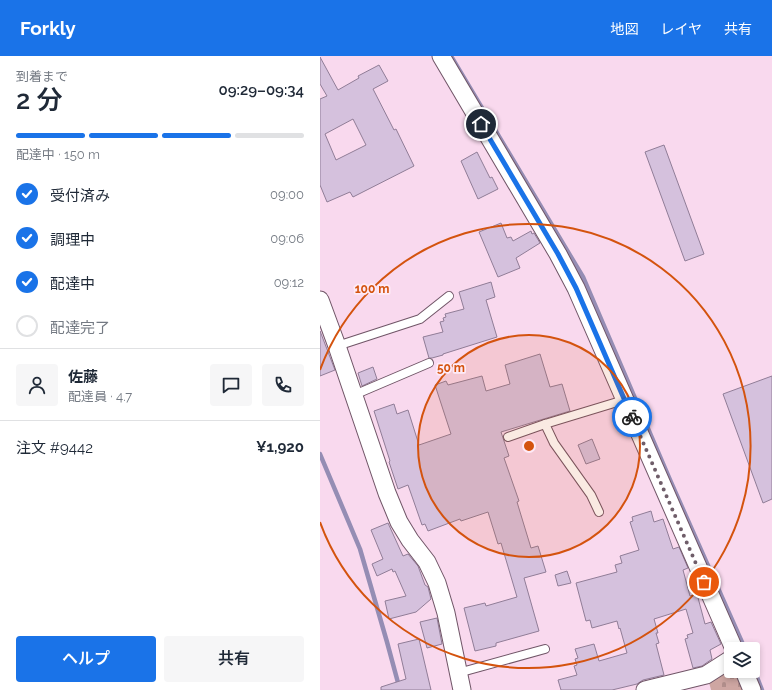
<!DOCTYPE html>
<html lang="ja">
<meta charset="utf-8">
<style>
:root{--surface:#fff;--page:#f6f6f7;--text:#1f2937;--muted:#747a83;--line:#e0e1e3;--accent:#1a73e8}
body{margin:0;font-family:Raleway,"Noto Sans JP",sans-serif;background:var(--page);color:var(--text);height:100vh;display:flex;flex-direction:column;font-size:15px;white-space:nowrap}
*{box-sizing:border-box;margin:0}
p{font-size:13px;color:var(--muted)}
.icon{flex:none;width:22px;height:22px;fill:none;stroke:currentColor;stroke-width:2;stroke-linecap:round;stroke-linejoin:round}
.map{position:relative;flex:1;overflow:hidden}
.details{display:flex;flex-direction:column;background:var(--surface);width:320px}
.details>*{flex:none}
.controls{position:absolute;left:404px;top:586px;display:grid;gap:8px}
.controls a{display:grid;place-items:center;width:36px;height:36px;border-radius:4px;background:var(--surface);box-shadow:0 2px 6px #0003;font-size:20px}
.pin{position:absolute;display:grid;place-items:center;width:34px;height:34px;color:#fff;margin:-17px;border:2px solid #fff;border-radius:50%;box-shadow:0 1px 4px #0007}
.courier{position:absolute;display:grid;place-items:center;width:40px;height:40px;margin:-20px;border:3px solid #1a73e8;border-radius:50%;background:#fff;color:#222;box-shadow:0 1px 5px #0007}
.head em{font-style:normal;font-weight:600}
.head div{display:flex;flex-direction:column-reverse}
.head{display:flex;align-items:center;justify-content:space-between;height:68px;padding:0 16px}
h1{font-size:26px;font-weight:600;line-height:30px}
.bar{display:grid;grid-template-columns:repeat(4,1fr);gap:6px 4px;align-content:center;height:48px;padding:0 16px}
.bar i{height:5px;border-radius:3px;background:var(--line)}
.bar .on{background:var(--accent)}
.bar p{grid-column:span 4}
.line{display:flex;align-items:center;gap:10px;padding:0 16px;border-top:1px solid var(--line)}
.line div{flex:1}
.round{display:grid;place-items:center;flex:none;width:42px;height:42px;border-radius:4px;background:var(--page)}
ol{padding:0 16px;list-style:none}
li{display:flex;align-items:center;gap:12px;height:44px}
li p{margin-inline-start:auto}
li .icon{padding:4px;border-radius:50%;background:var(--accent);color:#fff;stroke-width:4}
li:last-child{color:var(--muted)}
li i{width:22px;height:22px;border:2px solid var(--line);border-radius:50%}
.cta{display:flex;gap:8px;margin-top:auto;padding:8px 16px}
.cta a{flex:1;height:46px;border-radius:4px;background:var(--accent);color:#fff;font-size:16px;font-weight:600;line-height:46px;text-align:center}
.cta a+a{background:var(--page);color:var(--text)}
header{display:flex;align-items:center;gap:24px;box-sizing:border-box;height:56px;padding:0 20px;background:var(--accent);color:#fff}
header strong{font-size:19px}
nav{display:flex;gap:22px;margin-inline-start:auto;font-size:14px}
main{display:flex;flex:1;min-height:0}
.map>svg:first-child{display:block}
.cemetery{fill:url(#cemetery-stones)}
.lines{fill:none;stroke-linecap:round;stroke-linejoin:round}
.stream{stroke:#958db4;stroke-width:4.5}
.building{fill:#d5c1dd;stroke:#907d97;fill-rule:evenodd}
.lane-casing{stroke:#705567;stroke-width:10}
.street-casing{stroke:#705567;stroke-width:19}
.lane{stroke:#fff;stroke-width:8}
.street{stroke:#fff;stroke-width:17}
.done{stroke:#6f5d69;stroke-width:4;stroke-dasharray:0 7.2}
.route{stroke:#1a73e8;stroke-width:5}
.ring{fill:none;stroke:#d4530e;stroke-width:2}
.centre{fill:#d4530e;stroke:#feeaf7;stroke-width:2}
.ring-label{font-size:12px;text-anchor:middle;font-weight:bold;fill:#d4530e;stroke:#feeaf7;stroke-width:3.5;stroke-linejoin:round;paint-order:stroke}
</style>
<header>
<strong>Forkly</strong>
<nav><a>地図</a><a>レイヤ</a><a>共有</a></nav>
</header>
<main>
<section class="details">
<div class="head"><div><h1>2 分</h1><p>到着まで</p></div><em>09:29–09:34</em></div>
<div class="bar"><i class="on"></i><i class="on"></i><i class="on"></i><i></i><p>配達中 · 150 m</p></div>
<ol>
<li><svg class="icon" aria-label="check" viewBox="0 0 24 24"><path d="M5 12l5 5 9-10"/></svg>受付済み<p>09:00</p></li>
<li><svg class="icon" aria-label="check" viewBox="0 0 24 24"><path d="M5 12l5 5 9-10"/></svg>調理中<p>09:06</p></li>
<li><svg class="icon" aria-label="check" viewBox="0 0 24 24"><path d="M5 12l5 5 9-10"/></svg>配達中<p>09:12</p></li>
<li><i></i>配達完了</li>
</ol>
<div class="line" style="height:72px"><a class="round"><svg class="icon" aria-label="person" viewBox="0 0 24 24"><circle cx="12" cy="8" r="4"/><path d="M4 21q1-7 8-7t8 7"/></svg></a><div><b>佐藤</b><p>配達員 · 4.7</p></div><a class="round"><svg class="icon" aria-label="chat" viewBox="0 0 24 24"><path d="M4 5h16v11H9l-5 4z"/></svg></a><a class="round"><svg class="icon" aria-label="phone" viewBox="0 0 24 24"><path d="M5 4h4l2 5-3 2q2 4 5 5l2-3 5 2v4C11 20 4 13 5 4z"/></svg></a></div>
<div class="line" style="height:52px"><div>注文 #9442</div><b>¥1,920</b></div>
<div class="cta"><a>ヘルプ</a><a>共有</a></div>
</section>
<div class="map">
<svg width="452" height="634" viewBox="0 0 452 634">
<defs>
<pattern id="cemetery-stones" width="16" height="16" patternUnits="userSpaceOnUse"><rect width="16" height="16" fill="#cea6a2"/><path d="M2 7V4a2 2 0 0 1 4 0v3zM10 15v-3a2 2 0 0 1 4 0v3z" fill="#b18e8b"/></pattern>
</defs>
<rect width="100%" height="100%" fill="#f9d9ee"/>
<path class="cemetery" d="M411,611v4h6l9,19h-35l-2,-8z"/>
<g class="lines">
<g class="stream">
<path d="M131,0l132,221 87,203 75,169"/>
<path d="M0,398l40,95 27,93 13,48"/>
<path d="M433,611l9,23"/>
</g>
</g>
<g class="building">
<path d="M0,1l18,33 21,-12 -1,-2 21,-11 9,16 -15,8 21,41 2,-1 18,37 -61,31 -3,-5 -23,10 -7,-17v-86l7,-3 -7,-12zM33,63l13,26 -30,15 -11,-26z"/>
<path d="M344,89l40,109 -19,7 -40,-109z"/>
<path d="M157,96l13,26 2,-1 6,12 -20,10 -17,-38z"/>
<path d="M181,167l6,15 4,-1 2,4 18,-10 1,3 2,-1 6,10 -24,15 4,10 -22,9 -19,-45z"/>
<path d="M171,226l4,15 -9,3 11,37 -54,17v1l-11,3h-3l-6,-21 20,-5 -3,-10 4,-1 -1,-3 3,-1 -1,-3 19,-5 -5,-17z"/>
<path d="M0,275l15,39 -15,6z"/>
<path d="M220,298l10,33 12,-3 8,27 -69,21 8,24 -5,2 15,43 -2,1 14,46 7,-2 8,26 -22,6 15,53 -43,12v3l-21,5 -11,-43 21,-5 1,3 31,-9 -16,-54 -3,1 -10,-32 -27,9 -1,-2 -32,12 -3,-7 -3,1 -14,-40 -10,4 -9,-27 1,-1 -16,-50 20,-7 3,10 11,-4 11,35 32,-11 -16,-49 11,-4 2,4 34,-9 4,15 24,-7 -5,-19z"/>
<path d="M53,311l4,12 -15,7 -4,-13z"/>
<path d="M452,320v123l-9,4 -40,-109z"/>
<path d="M272,383l8,20 -14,5 -8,-19z"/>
<path d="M331,455l3,11 9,-3 10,30 6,-2 9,21 -5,2 7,26 7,-2 8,30 6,-2 10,22 -11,6 2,9 -10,7 -9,2 -8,-29 3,-1 -1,-3 6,-2 -7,-24 -32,10 4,14h-2l3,10 -3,1 8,31 -21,5 -6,4 -25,6h-51l-3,-10 19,-5 -3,-9 3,-1 -2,-6 3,-1 -3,-9 19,-5 5,17 28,-8 -7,-25 -1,1 -2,-8 -25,7 -2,-8 -4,1 -10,-38 41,-11 -2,-7 7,-2 -2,-7 19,-6 -9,-28 3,-1 -1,-4z"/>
<path d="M68,467l15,33 5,-2 10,12 7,19 3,2 3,12 -15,13 -27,7 -4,-18 21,-5 -11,-25 -2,1 -1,-3 -15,7 -5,-12 11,-5 -12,-29z"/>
<path d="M247,515l4,12 -13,3 -3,-11z"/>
<path d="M117,562l5,26 -15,4 -7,-26z"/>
<path d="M99,583l12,51h-50v-3l25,-8 -8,-35z"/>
</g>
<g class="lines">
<defs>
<g id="lane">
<path d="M17,290l83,-27 29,-23"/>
<path d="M34,339l75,-32"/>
<path d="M225,368l9,19 37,52 8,17"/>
<path d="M188,381l37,-13 79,-24"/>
<path d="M138,617l87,-24"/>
</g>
<g id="street">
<path d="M121,0l117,198 18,34 158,361"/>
<path d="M0,244l17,46 50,147 12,29 11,18 17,22 10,21 9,30 16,77"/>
<path d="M424,615l8,19"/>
<path d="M325,634l61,-15 25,-16"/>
</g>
</defs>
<use href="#lane" class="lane-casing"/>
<use href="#street" class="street-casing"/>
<use href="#lane" class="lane"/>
<use href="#street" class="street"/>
</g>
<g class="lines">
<path class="done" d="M312,361l72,165"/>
<path class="route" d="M161,68l77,130 18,34 56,129"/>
</g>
<circle cx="209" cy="390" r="111" fill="#d4530e" fill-opacity=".12"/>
<g class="ring">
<circle cx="209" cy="390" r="111"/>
<path d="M0 314A222 222 0 1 1 0 466"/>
</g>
<circle cx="209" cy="390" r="6" class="centre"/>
<g class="ring-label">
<text x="52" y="237">100 m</text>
<text x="131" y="316">50 m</text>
</g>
</svg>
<div class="controls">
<a><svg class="icon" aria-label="layers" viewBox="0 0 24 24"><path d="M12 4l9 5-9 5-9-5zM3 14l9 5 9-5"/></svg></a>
</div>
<div class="pin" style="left:384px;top:526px;background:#ea580c"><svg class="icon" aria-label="bag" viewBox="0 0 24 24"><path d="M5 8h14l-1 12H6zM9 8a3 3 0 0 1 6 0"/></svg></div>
<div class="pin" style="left:161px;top:68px;background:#1f2937"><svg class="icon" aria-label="home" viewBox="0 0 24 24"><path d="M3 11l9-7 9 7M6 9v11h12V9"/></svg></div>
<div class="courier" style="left:312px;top:361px"><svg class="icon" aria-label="bike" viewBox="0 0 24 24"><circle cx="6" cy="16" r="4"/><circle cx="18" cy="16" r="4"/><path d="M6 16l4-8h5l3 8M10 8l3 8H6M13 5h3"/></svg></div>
</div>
</main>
